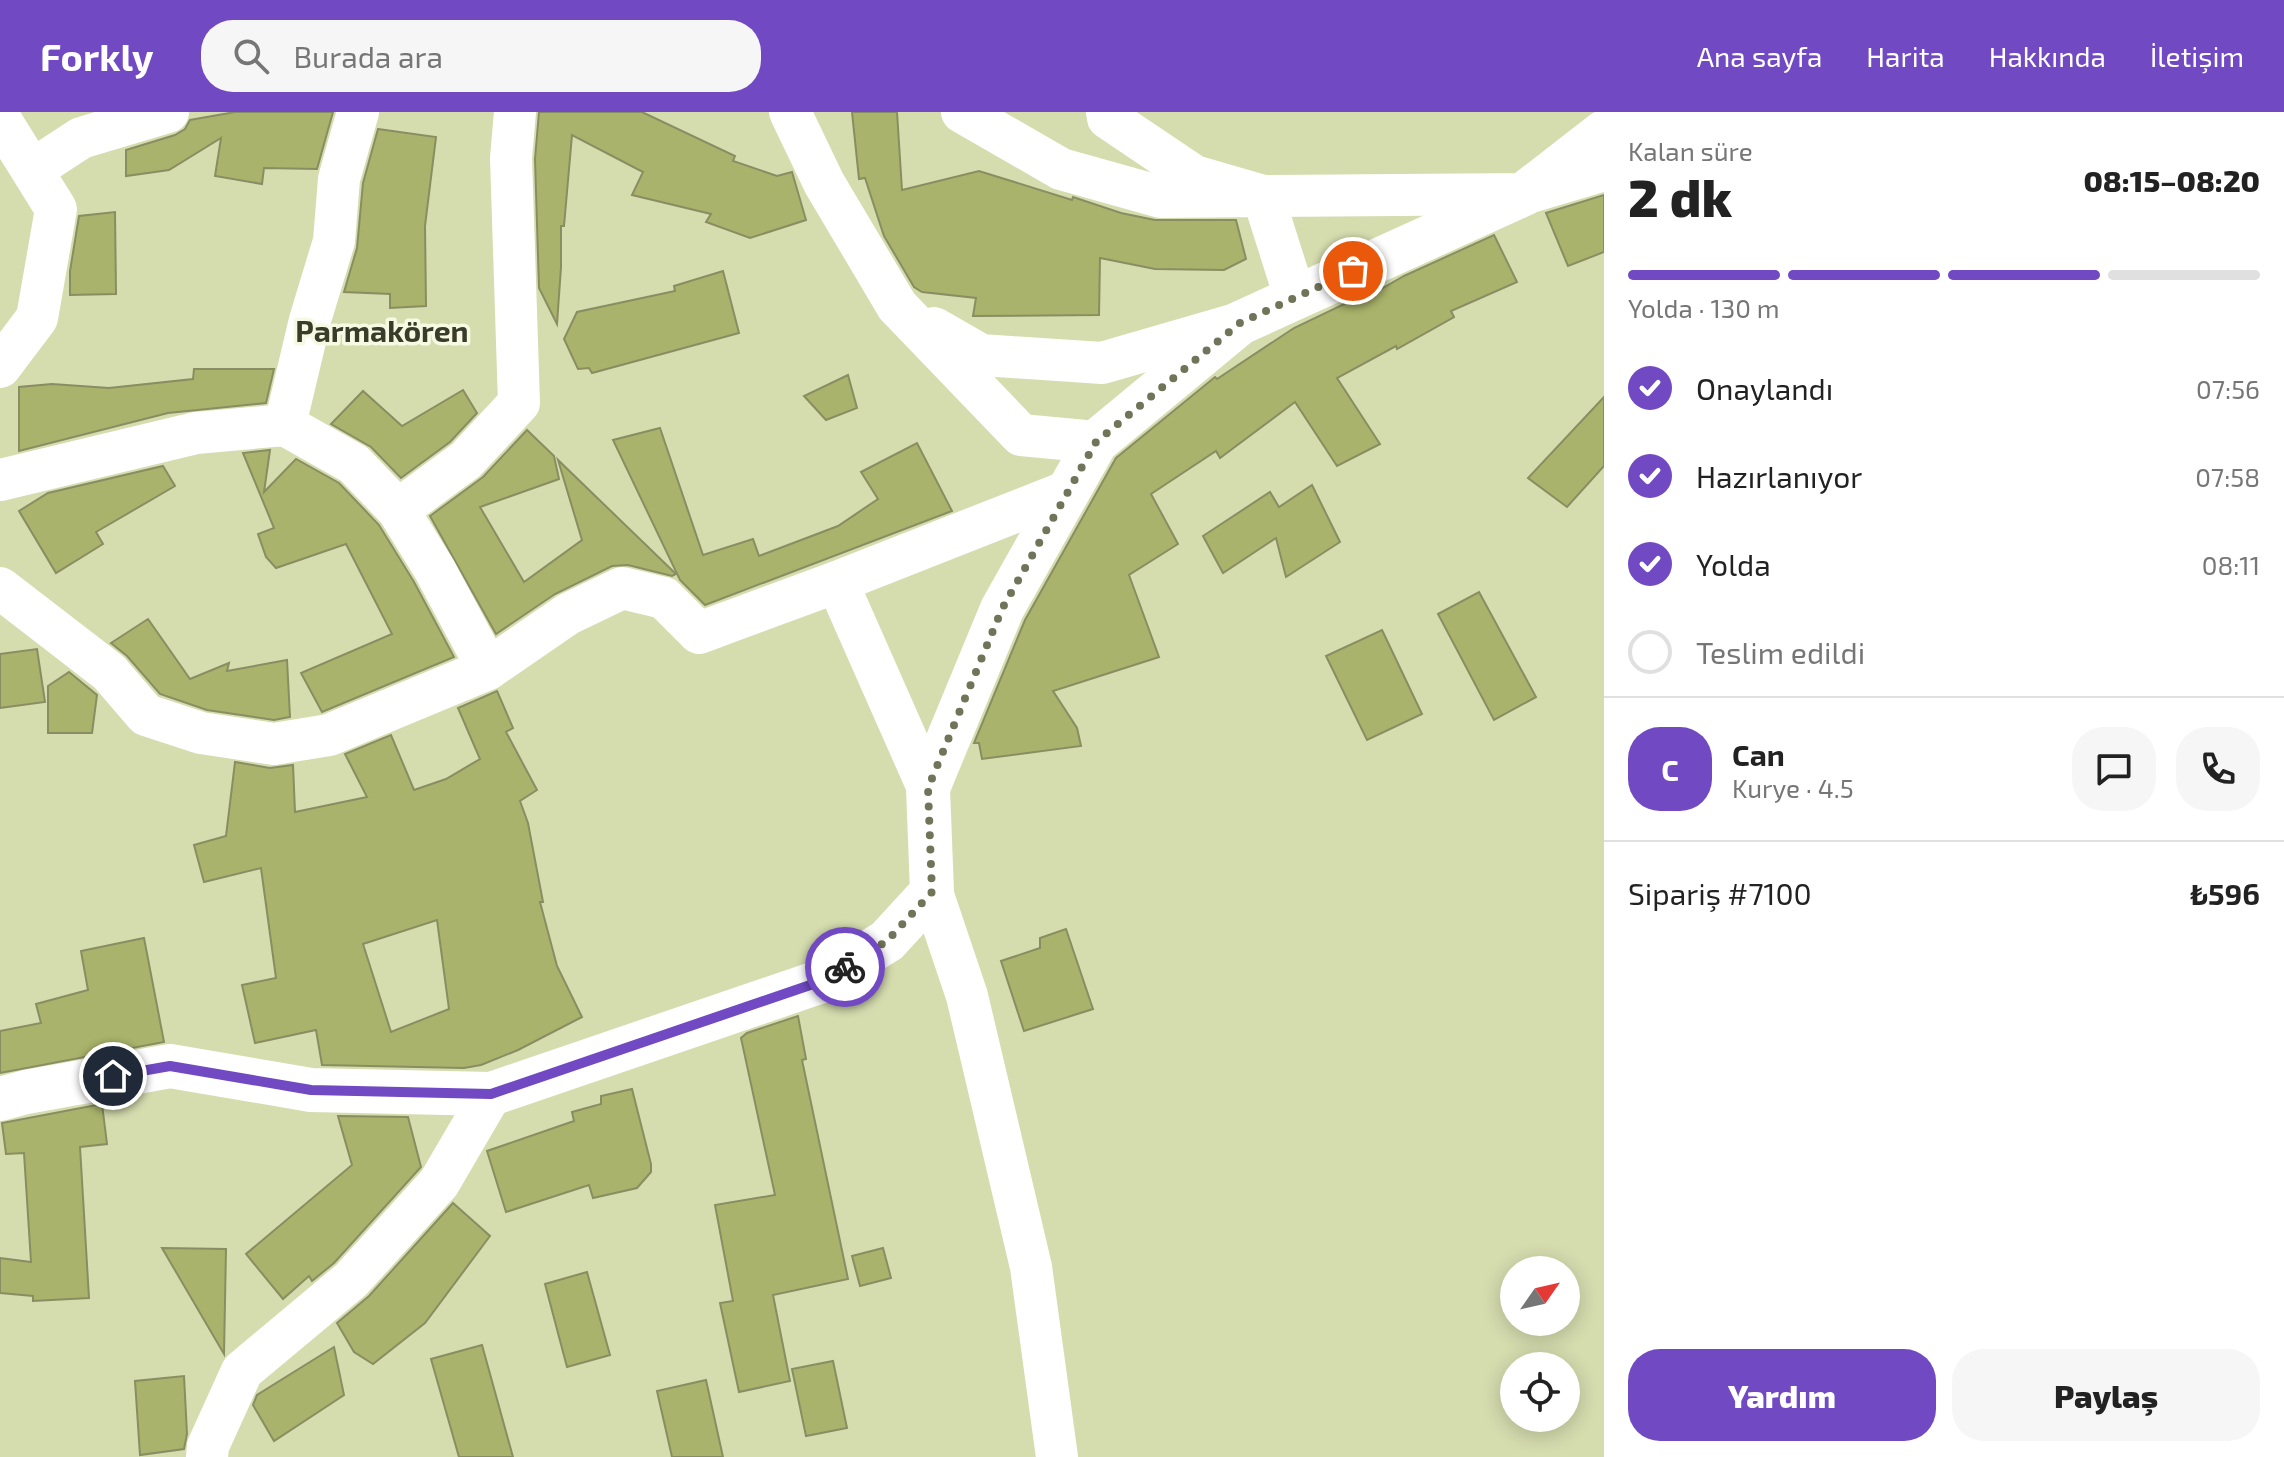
<!DOCTYPE html>
<html lang="tr">
<meta charset="utf-8">
<style>
:root{--surface:#fff;--page:#f6f6f6;--text:#222;--muted:#767676;--line:#e0e0e0;--accent:#7149c2}
body{margin:0;font-family:"Exo 2",sans-serif;background:var(--page);color:var(--text);height:100vh;display:flex;flex-direction:column;font-size:30px;white-space:nowrap}
*{box-sizing:border-box;margin:0}
p{font-size:26px;color:var(--muted)}
.icon{flex:none;width:44px;height:44px;fill:none;stroke:currentColor;stroke-width:2;stroke-linecap:round;stroke-linejoin:round}
.map{position:relative;flex:1;overflow:hidden}
.panel{display:flex;flex-direction:column;background:var(--surface);width:680px}
.panel>*{flex:none}
.needle{width:52px;rotate:56deg}
.fabs{position:absolute;left:1500px;top:1144px;display:grid;gap:16px}
.fabs a{display:grid;place-items:center;width:80px;height:80px;border-radius:50%;background:var(--surface);box-shadow:0 4px 20px #0003;font-size:40px}
.pin{position:absolute;display:grid;place-items:center;width:68px;height:68px;color:#fff;margin:-34px;border:4px solid #fff;border-radius:50%;box-shadow:0 2px 8px #0007}
.courier{position:absolute;display:grid;place-items:center;width:80px;height:80px;margin:-40px;border:6px solid #7149c2;border-radius:50%;background:#fff;color:#222;box-shadow:0 2px 10px #0007}
.head em{font-style:normal;font-weight:800}
.head div{display:flex;flex-direction:column-reverse}
.head{display:flex;align-items:center;justify-content:space-between;height:136px;padding:0 24px}
h1{font-size:52px;font-weight:800;line-height:60px}
.bar{display:grid;grid-template-columns:repeat(4,1fr);gap:12px 8px;align-content:center;height:96px;padding:0 24px}
.bar i{height:10px;border-radius:6px;background:var(--line)}
.bar .selected{background:var(--accent)}
.bar p{grid-column:span 4}
.line{display:flex;align-items:center;gap:20px;padding:0 24px;border-top:2px solid var(--line)}
.line div{flex:1}
.round{display:grid;place-items:center;flex:none;width:84px;height:84px;border-radius:32px;background:var(--page)}
ol{padding:0 24px;list-style:none}
li{display:flex;align-items:center;gap:24px;height:88px}
li p{margin-inline-start:auto}
li .icon{padding:8px;border-radius:50%;background:var(--accent);color:#fff;stroke-width:4}
li:last-child{color:var(--muted)}
li i{width:44px;height:44px;border:4px solid var(--line);border-radius:50%}
.action{display:flex;gap:16px;margin-top:auto;padding:16px 24px}
.action a{flex:1;height:92px;border-radius:32px;background:var(--accent);color:#fff;font-size:32px;font-weight:800;line-height:92px;text-align:center}
.action a+a{background:var(--page);color:var(--text)}
header{display:flex;align-items:center;gap:48px;box-sizing:border-box;height:112px;padding:0 40px;background:var(--accent);color:#fff}
header strong{font-size:38px}
nav{display:flex;gap:44px;margin-inline-start:auto;font-size:28px}
.search{width:560px;height:72px;background:var(--page);display:flex;align-items:center;gap:20px;box-sizing:border-box;padding:0 28px;border-radius:32px;color:var(--muted);font-size:30px}
main{display:flex;flex:1;min-height:0}
.map>svg:first-child{display:block}
.building{fill:#aab36b;stroke:#888e62;stroke-width:2;fill-rule:evenodd}
.lines{fill:none;stroke-linecap:round;stroke-linejoin:round}
.street{stroke:#fff;stroke-width:42}
.secondary{stroke:#fff;stroke-width:44}
.done{stroke:#707458;stroke-width:8;stroke-dasharray:0 14.4}
.route{stroke:#7149c2;stroke-width:10}
.labels{text-anchor:middle;dominant-baseline:central;stroke-width:7;stroke-linejoin:round;paint-order:stroke}
.district-label{font-size:30px;font-weight:bold;fill:#3a3c2a;stroke:#f7fae3}
</style>
<header>
<strong>Forkly</strong>
<div class="search"><svg class="icon" aria-label="search" viewBox="0 0 24 24"><circle cx="10" cy="10" r="6"/><path d="M15 15l6 6"/></svg>Burada ara</div>
<nav><a>Ana sayfa</a><a>Harita</a><a>Hakkında</a><a>İletişim</a></nav>
</header>
<main>
<div class="map">
<svg width="1604" height="1345" viewBox="0 0 1604 1345">
<rect width="100%" height="100%" fill="#d5dcae"/>
<g class="building">
<path d="M235,0h98l-16,57 -53,-1 -2,16 -47,-8 6,-38 -52,32 -43,6v-26l49,-15 10,-6 5,-9z"/>
<path d="M539,0h103l93,44 -2,5 44,15 15,-4 14,48 -56,18 -44,-16 5,-8 -79,-19 11,-23 -71,-37 -8,91h-3v41l-4,57 -18,-36 -4,-129z"/>
<path d="M852,0h45l5,78 77,-19 93,29 1,-3 48,16 34,7h81l10,39 -22,11 -69,-1 -55,-11 -1,57 -126,1 3,-18 -54,-6 -8,-5 -30,-51 -19,-58 -6,1z"/>
<path d="M378,17l58,8 -11,89 1,80 -36,2v-14l-46,-2 13,-44 6,-65z"/>
<path d="M1604,83v57l-36,14 -22,-53z"/>
<path d="M115,100l1,82 -46,1v-24l9,-55z"/>
<path d="M1494,123l23,47 -66,29 3,6 -57,32 -1,-3 -59,32 43,66 -43,22 -42,-64 -75,56 -4,-7 -65,43 27,50 -49,31 30,82 -106,34 24,37 4,18 -99,13 -3,-16h-5l51,-123 91,-162 99,-81 2,2 77,-51 73,-35 2,3 35,-20z"/>
<path d="M723,159l16,62 -147,40 -3,-5 -11,1 -14,-30 13,-27 98,-21 -1,-5z"/>
<path d="M194,257h80l-8,34 -98,10 -149,38v-64l33,-3 57,4 84,-9z"/>
<path d="M848,263l9,33 -31,12 -22,-24z"/>
<path d="M463,278l14,23 -27,29 -49,36 -30,-31 -40,-23 32,-33 39,35z"/>
<path d="M1604,285v69l-37,41 -39,-29z"/>
<path d="M660,316l43,127 50,-16 6,17 79,-30 40,-27 -17,-27 56,-29 35,68 -247,94 -25,-25 -67,-140z"/>
<path d="M527,318l27,26 5,23 -79,28 44,75 58,-42 -24,-80 118,114 -4,2 -44,-11 -16,1 -57,28 -59,40 -66,-118 53,-39z"/>
<path d="M270,338l-6,42 32,-33 43,24 40,42 35,57 40,75 -132,55 -21,-39 91,-39 -46,-90 -70,24 -10,-11 -8,-23 16,-6 -31,-75z"/>
<path d="M163,354l12,20 -79,46 7,12 -47,29 -37,-62 29,-18z"/>
<path d="M1312,373l28,57 -54,35 -10,-39 -53,35 -20,-37 67,-44 9,15z"/>
<path d="M1479,480l57,105 -42,23 -56,-106z"/>
<path d="M148,507l42,60 39,-16 -2,8 60,-11 3,57 -16,3 -67,-10 -47,-16 -33,-38 -16,-13z"/>
<path d="M1382,518l40,84 -55,26 -41,-84z"/>
<path d="M37,537l8,53 -45,6v-54z"/>
<path d="M69,560l28,23 -5,38h-44v-47z"/>
<path d="M497,579l16,37 -7,4 31,58 -17,11 8,22 15,79h-3l17,64 25,51 -64,33 -37,15 -17,3 -142,-3 -6,-35 -61,13 -13,-58 34,-7 -15,-110 -57,14 -10,-37 32,-9 9,-74 35,6 23,-3 2,47 72,-15 -22,-43 46,-19 23,55 32,-11 34,-20 -22,-51zM437,808l12,89 -58,23 -28,-88z"/>
<path d="M1066,817l27,80 -69,22 -23,-70 39,-13v-10z"/>
<path d="M144,826l20,104 -164,31v-42l41,-8 -5,-19 52,-14 -7,-39z"/>
<path d="M798,904l8,43 -4,1 46,219 -75,16 17,86 -51,11 -19,-89 13,-2 -18,-96 60,-10 -34,-157 6,-5z"/>
<path d="M632,977l19,75v8l-14,16 -44,10 -4,-13 -83,27 -19,-61 87,-30 -2,-9 29,-8v-8z"/>
<path d="M102,992l5,40 -27,3 9,151 -56,3v-5l-33,-3v-35l31,4 -7,-109 -18,1 -4,-31z"/>
<path d="M338,1004l70,1 13,50 -87,96 -22,18 -3,-5 -26,23 -37,-45 106,-89z"/>
<path d="M453,1091l37,33 -65,87 -52,41 -19,-12 -17,-29 32,-27z"/>
<path d="M162,1136l64,1 -2,105z"/>
<path d="M883,1136l8,30 -31,8 -8,-30z"/>
<path d="M587,1160l23,83 -43,12 -22,-83z"/>
<path d="M482,1233l31,112h-54l-28,-98z"/>
<path d="M334,1235l10,48 -70,46 -21,-36 4,-10z"/>
<path d="M833,1249l14,67 -41,8 -14,-67z"/>
<path d="M184,1264l3,58 -3,15 -44,6 -5,-74z"/>
<path d="M706,1268l17,77h-51l-15,-66z"/>
</g>
<g class="lines">
<g class="street">
<path d="M790,0l34,71 73,123 124,129 75,7"/>
<path d="M962,0l99,57 100,28 102,-1 32,101"/>
<path d="M1107,0l1,6 86,58 69,20 261,-2 80,-24"/>
<path d="M0,7l56,90 -19,109 -37,49"/>
<path d="M32,58l49,-32 87,-26"/>
<path d="M934,216l47,27 121,8 138,-40"/>
<path d="M285,313l25,-105 24,-79 5,-62 19,-67"/>
<path d="M0,368l196,-47 89,-8 69,39 44,46 37,60 53,99"/>
<path d="M398,398l68,-50 53,-57 -8,-245 4,-46"/>
<path d="M837,470l91,206"/>
<path d="M0,476l109,84 37,43 55,18 73,11 55,-9 159,-66 80,-55 54,-26 42,10 35,35 138,-51 231,-91"/>
<path d="M932,780l35,104 64,271 26,190"/>
<path d="M207,1345l1,-11 34,-75 109,-91 88,-97 52,-89"/>
</g>
<path class="secondary" d="M0,987l26,-7 144,-26 141,24 180,4 331,-113 65,-40 45,-49 -4,-104 74,-179 94,-167 144,-119 284,-129 80,-62"/>
</g>
<g class="lines">
<path class="done" d="M845,855l42,-26 45,-49 -4,-104 74,-179 94,-167 144,-119 113,-52"/>
<path class="route" d="M113,964l57,-10 141,24 180,4 331,-113 23,-14"/>
</g>
<g class="labels">
<g class="district-label">
<text x="382" y="218">Parmakören</text>
</g>
</g>
</svg>
<div class="fabs">
<a><svg class="needle" viewBox="-14 -14 28 28"><path d="M0-13l5 13h-10z" fill="#e53935"/><path d="M0 13l5-13h-10z" fill="#767676"/></svg></a>
<a><svg class="icon" aria-label="locate" viewBox="0 0 24 24"><circle cx="12" cy="12" r="6"/><path d="M12 2v4M12 18v4M2 12h4M18 12h4"/></svg></a>
</div>
<div class="pin" style="left:1353px;top:159px;background:#ea580c"><svg class="icon" aria-label="bag" viewBox="0 0 24 24"><path d="M5 8h14l-1 12H6zM9 8a3 3 0 0 1 6 0"/></svg></div>
<div class="pin" style="left:113px;top:964px;background:#1f2937"><svg class="icon" aria-label="home" viewBox="0 0 24 24"><path d="M3 11l9-7 9 7M6 9v11h12V9"/></svg></div>
<div class="courier" style="left:845px;top:855px"><svg class="icon" aria-label="bike" viewBox="0 0 24 24"><circle cx="6" cy="16" r="4"/><circle cx="18" cy="16" r="4"/><path d="M6 16l4-8h5l3 8M10 8l3 8H6M13 5h3"/></svg></div>
</div>
<section class="panel">
<div class="head"><div><h1>2 dk</h1><p>Kalan süre</p></div><em>08:15–08:20</em></div>
<div class="bar"><i class="selected"></i><i class="selected"></i><i class="selected"></i><i></i><p>Yolda · 130 m</p></div>
<ol>
<li><svg class="icon" aria-label="check" viewBox="0 0 24 24"><path d="M5 12l5 5 9-10"/></svg>Onaylandı<p>07:56</p></li>
<li><svg class="icon" aria-label="check" viewBox="0 0 24 24"><path d="M5 12l5 5 9-10"/></svg>Hazırlanıyor<p>07:58</p></li>
<li><svg class="icon" aria-label="check" viewBox="0 0 24 24"><path d="M5 12l5 5 9-10"/></svg>Yolda<p>08:11</p></li>
<li><i></i>Teslim edildi</li>
</ol>
<div class="line" style="height:144px"><b class="round" style="background:var(--accent);color:#fff">C</b><div><b>Can</b><p>Kurye · 4.5</p></div><a class="round"><svg class="icon" aria-label="chat" viewBox="0 0 24 24"><path d="M4 5h16v11H9l-5 4z"/></svg></a><a class="round"><svg class="icon" aria-label="phone" viewBox="0 0 24 24"><path d="M5 4h4l2 5-3 2q2 4 5 5l2-3 5 2v4C11 20 4 13 5 4z"/></svg></a></div>
<div class="line" style="height:104px"><div>Sipariş #7100</div><b>₺596</b></div>
<div class="action"><a>Yardım</a><a>Paylaş</a></div>
</section>
</main>
